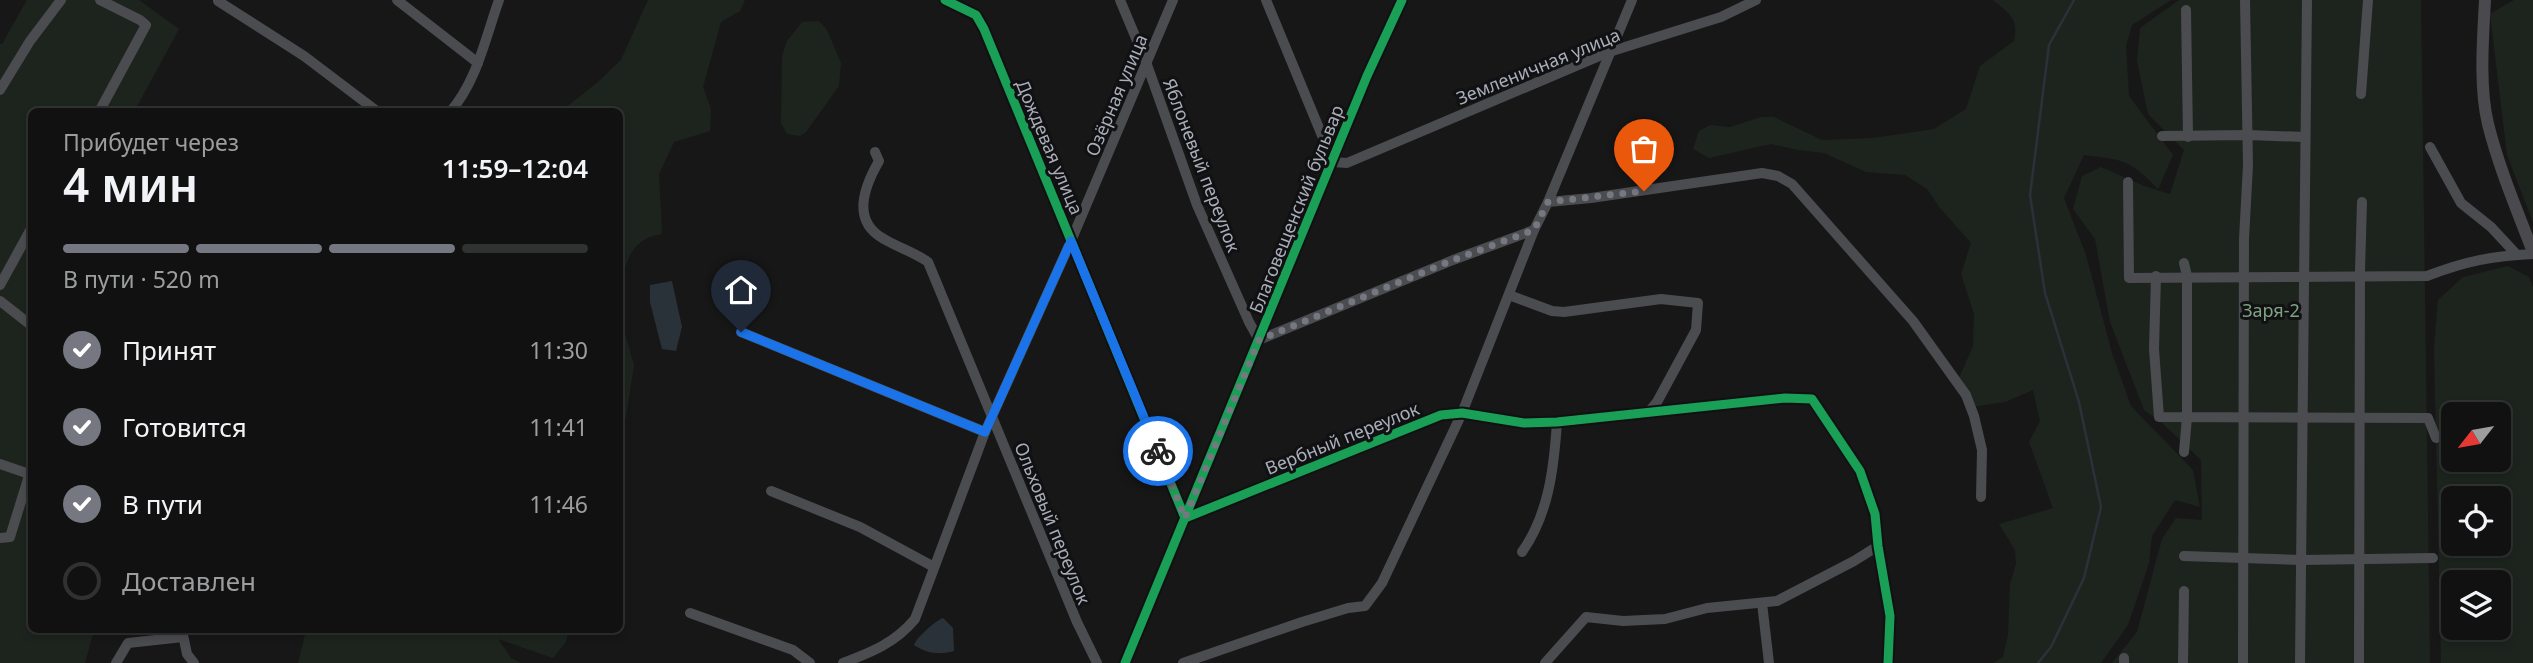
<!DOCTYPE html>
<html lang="ru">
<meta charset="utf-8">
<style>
:root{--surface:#111;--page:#1e1f1f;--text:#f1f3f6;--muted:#9c9d9f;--line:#303131;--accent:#757880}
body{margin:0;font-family:"Noto Sans",sans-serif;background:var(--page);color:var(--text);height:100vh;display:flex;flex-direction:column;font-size:26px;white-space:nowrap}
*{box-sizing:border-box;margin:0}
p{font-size:23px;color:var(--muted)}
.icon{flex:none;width:38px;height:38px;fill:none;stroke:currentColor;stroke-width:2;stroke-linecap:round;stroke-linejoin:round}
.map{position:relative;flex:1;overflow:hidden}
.details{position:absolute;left:28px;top:108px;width:595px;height:525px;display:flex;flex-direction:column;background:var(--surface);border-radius:10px;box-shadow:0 4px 10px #0003,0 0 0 2px var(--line)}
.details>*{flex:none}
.needle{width:46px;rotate:239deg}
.buttons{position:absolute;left:2441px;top:402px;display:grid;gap:14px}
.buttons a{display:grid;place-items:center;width:70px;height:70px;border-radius:10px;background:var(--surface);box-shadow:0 4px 10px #0003,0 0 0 2px var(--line);font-size:35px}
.pin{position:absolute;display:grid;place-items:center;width:60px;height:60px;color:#fff;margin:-72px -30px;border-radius:50% 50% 50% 0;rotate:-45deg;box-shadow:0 0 7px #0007}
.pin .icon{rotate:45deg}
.courier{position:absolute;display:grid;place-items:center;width:70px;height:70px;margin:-35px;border:5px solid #1a73e8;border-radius:50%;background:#fff;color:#222;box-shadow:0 2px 9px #0007}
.overview em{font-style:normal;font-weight:600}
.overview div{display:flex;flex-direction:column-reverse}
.overview{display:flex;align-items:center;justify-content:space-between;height:119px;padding:0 35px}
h1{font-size:46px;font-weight:600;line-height:52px}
.bar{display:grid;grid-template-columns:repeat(4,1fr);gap:10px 7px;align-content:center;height:84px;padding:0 35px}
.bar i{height:9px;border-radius:5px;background:var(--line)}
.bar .active{background:var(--accent)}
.bar p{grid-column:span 4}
ol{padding:0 35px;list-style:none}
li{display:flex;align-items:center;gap:21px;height:77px}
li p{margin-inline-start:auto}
li .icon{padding:7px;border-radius:50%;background:var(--accent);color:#fff;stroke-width:4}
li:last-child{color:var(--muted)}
li i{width:38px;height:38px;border:4px solid var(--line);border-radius:50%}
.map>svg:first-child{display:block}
.green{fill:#1d241e;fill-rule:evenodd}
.water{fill:#2a3239}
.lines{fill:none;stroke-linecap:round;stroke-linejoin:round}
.stream{stroke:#2a3239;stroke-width:2.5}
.street{stroke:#4b4c50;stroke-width:10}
.secondary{stroke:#4a4a4e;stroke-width:12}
.cycleway-casing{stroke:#111113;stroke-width:13}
.cycleway{stroke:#1a9f57;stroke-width:9}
.done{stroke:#757880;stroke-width:7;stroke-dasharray:0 12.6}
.route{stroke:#1a73e8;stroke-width:9}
.labels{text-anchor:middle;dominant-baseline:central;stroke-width:6;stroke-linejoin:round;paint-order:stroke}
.street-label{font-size:18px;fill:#a8adb8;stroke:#111113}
.park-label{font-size:18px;fill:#7fa381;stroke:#111113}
</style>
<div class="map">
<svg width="2533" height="663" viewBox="0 0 2533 663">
<rect width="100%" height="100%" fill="#171717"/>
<g class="green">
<path d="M27,0h112l40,29 -45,83h-102v518h62l-9,33h-85v-619h2z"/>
<path d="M648,0h97l-5,11 -19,11 -18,65 8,22 -1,22 -36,11 -15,32 3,60c-32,5 -34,25 -42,51v-173h-60l38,-30 23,-22z"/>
<path d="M1993,0h178l-39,25 -6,21 3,50 44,59 -15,34c-28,-30 -35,-29 -74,-34l-20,43 22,57 26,98 19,53 62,64 7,37 -25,-7 -23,36 -3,27 -21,62 -27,38h-108l10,-6 5,-22 2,-51 6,-20 -1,-14 -16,-26 54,-16 -24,-66 11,-21 -7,-31 -28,12 -39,6 -7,-30 14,-32 1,-32 -13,-40 10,-31 -31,-35 -13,-19 -22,-14 -39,-3 -42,-19 -26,-3 -27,-6 -62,14 -16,-9 6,-18 11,-6 20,2 31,-10h13l48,23 51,-2 61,-9 32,-20 14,-43 34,-25c5,-22 -5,-28 -21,-41z"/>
<path d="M2179,0h242l9,663h-318l25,-31 25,-93 14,-21 26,2 -1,-60 -39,-37 -18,-13 -34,-88 -15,-83 -22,-30 9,-33 19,-9 43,19 26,8 14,-44 -36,-36 -11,-53 3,-33z"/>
<path d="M2514,0h19v222l-26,-67 -17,-141z"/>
<path d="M819,21l8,9 14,33 -2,23 -33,46 -6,4 -13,-2 -6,-11 1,-67 5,-15 15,-19z"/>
<path d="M2508,266l21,11 4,10v376h-92l-7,-315 4,-48 25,-23zM2454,415h45v45h-45zM2454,499h45v45h-45zM2454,583h45v45h-45z"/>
<path d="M620,317l14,48 -8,52 -6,19z"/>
<path d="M306,630h263l-3,12 -13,16 -55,-19 13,19 10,5h-223z"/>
</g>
<g class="water">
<path d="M672,281l10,46 -6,24 -14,-2 -12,-47v-17z"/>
<path d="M943,618l10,10 1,23c-15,4 -26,3 -40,-6 2,-7 21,-24 29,-27z"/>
</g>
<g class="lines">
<path class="stream" d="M2038,663l13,-16 33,-69 17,-71 -22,-105 -34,-109 -15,-98 19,-150 25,-45"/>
<g class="street">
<path d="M397,0l81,63"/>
<path d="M945,0l31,15 8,14 201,489 256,-103 21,-2 62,10 33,-1 228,-24 27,1 48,72 15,43 3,32 12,70 -2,47"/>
<path d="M1120,0l26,62 51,143 52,117 10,18 194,-80 81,-30"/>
<path d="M1266,0l67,162 14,1 262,-111 112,-35 35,-17"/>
<path d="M218,1l86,55 74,56"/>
<path d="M2186,10l2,127"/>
<path d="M0,90l30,-49 31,-41"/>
<path d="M2361,94l7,-94"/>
<path d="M99,112l47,-87 -6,-5 -40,-20"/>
<path d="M450,112c27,-31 35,-73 49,-112"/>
<path d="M2162,136l85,-1 57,2"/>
<path d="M2430,147l31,56 30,24 26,28"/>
<path d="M875,152l4,9c-15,26 -28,60 5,78 15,9 30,13 44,23l149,360 20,41"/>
<path d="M2128,182l1,96 298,-2c39,-15 65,-20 106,-22"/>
<path d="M1548,202l43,-4 171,-25 16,3 14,8 121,137 53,74 8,21 8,34 -1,47"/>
<path d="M2184,263l3,13v141l-3,35"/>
<path d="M2156,276l-2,73 5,68 269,1 8,20"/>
<path d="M0,285l32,-58"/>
<path d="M1509,295l43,16 12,1 97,-13 37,4 -2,27 -39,72 -10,12"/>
<path d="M0,301l32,25"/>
<path d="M741,332l244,100"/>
<path d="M0,464l32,11"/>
<path d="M771,491l89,36 74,40"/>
<path d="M0,538l10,-1 22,-71"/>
<path d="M1522,552c27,-38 32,-85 35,-130"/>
<path d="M2184,556l117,4 132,-2"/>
<path d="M1762,603l7,60"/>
<path d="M690,613l103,37 17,13"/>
<path d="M182,630l5,24 7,9"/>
<path d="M2124,658v5"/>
<path d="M116,663l12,-20 55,-6"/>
<path d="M843,663c29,-11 52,-20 72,-44l70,-187 86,-191 102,-241"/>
<path d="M1125,663l242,-587 35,-76"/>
<path d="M1183,663l119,-41 46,-14 17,-2 17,-23 80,-170 72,-183 14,-28 84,-202"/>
<path d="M1545,663l41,-46 37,4 42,-2 42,-11 70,-7 77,-40 24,-15"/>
<path d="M2183,663l1,-72"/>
<path d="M2243,663l1,-424 4,-74 -3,-165"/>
<path d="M2300,663l7,-663"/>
<path d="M2359,663l1,-392 2,-69"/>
</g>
<path class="secondary" d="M2485,0c-2,38 -6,87 3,124 11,44 29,86 45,128"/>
<defs>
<g id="cycleway">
<path d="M945,0l31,15 8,14 201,489 256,-103 21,-2 62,10 33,-1 228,-24 27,1 48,72 15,43 3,32 12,70 -2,47"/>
<path d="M1125,663l242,-587 35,-76"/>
</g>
</defs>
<use href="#cycleway" class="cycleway-casing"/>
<use href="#cycleway" class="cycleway"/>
</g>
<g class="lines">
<path class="done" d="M1158,451l27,67 74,-178 194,-80 81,-30 14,-28 96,-11"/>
<path class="route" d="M741,332l244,100 86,-191 87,210"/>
</g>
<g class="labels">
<g class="street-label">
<text transform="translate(1538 66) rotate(-22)">Земленичная улица</text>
<text transform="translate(1116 95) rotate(-67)">Озёрная улица</text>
<text transform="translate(1050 147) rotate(67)">Дождевая улица</text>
<text transform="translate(1202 165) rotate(69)">Яблоневый переулок</text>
<text transform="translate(1296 209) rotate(-68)">Благовещенский бульвар</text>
<text transform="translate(1342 438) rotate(-22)">Вербный переулок</text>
<text transform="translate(1053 523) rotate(68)">Ольховый переулок</text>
</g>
<g class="park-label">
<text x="2271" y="310">Заря-2</text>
</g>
</g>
</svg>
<div class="buttons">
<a><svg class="needle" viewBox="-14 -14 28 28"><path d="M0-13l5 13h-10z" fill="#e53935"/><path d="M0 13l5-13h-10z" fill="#9c9d9f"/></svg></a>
<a><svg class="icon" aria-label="locate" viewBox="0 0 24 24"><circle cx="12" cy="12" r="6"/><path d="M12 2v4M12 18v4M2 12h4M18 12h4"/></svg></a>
<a><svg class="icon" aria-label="layers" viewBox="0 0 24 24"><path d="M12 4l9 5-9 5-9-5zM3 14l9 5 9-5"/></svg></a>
</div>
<div class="pin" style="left:1644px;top:191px;background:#ea580c"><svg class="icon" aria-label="bag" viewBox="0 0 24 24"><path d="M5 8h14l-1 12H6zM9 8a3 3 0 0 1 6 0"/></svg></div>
<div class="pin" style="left:741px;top:332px;background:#1f2937"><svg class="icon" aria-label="home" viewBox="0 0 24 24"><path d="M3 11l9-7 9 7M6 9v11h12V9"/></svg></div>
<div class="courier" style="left:1158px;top:451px"><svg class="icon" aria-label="bike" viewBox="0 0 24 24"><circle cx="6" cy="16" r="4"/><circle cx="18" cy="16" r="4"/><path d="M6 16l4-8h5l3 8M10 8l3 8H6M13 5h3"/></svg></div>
<section class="details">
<div class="overview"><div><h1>4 мин</h1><p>Прибудет через</p></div><em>11:59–12:04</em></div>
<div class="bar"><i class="active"></i><i class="active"></i><i class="active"></i><i></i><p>В пути · 520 m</p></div>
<ol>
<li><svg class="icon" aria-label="check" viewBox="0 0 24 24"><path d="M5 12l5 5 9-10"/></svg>Принят<p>11:30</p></li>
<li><svg class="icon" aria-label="check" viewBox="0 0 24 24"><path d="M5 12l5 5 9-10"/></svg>Готовится<p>11:41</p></li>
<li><svg class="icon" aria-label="check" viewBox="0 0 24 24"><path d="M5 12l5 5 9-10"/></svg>В пути<p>11:46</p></li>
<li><i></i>Доставлен</li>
</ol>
</section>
</div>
